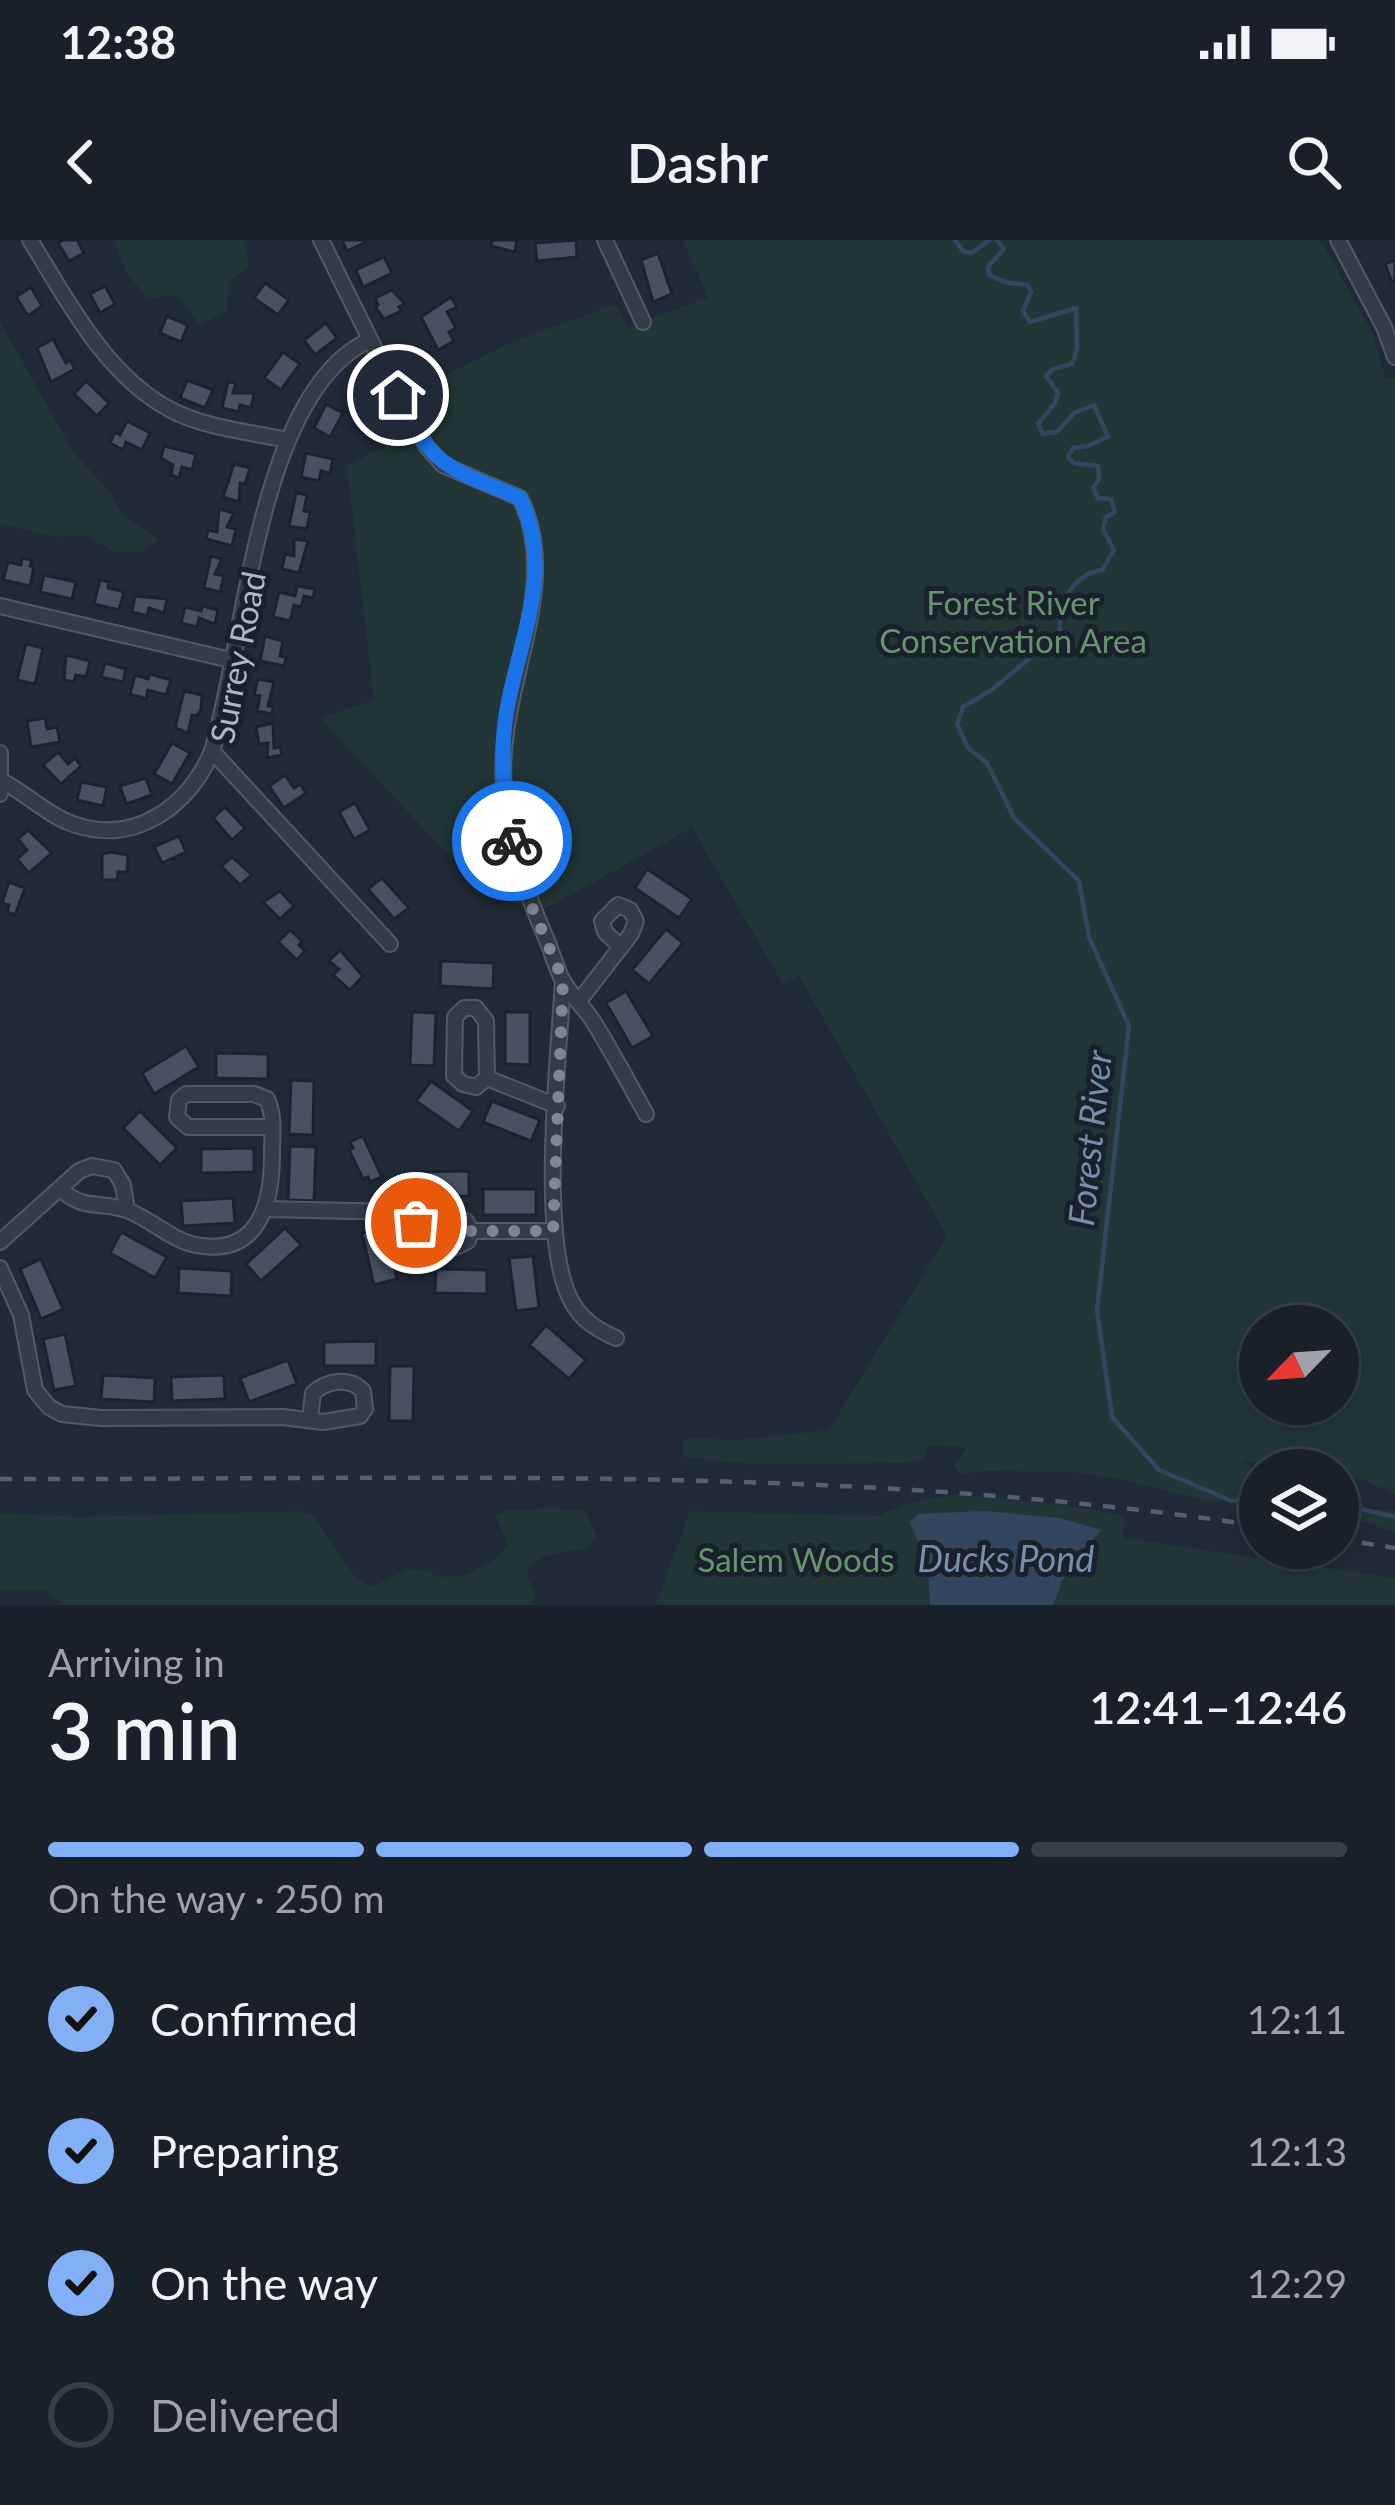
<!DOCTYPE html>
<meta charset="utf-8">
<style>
:root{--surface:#192029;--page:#222831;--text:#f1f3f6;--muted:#9fa3a8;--line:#373e46;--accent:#82aff6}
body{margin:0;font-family:Lato,sans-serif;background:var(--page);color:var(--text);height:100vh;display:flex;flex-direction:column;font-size:45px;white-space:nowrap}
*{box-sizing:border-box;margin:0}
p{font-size:39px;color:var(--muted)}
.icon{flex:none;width:66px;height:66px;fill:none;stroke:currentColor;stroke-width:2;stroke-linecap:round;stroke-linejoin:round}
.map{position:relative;height:1365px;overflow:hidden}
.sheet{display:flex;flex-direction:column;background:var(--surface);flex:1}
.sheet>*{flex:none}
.needle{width:78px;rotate:245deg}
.controls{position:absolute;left:1239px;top:1065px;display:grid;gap:24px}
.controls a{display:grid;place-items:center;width:120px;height:120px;border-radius:50%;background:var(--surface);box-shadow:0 6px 18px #0003,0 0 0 3px var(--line);font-size:60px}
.pin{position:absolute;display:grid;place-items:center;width:102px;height:102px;color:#fff;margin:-51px;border:6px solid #fff;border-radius:50%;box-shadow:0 3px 12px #0007}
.courier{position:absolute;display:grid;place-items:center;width:120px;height:120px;margin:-60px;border:9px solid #1a73e8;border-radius:50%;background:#fff;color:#222;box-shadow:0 3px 15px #0007}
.headline em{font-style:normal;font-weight:600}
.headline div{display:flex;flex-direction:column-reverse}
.headline{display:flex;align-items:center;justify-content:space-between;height:204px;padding:0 48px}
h1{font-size:78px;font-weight:600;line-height:90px}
.bar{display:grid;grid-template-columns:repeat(4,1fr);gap:18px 12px;align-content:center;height:144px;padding:0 48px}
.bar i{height:15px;border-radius:9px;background:var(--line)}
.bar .active{background:var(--accent)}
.bar p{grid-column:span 4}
ol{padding:0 48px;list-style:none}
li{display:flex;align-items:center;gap:36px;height:132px}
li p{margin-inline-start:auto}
li .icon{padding:12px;border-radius:50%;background:var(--accent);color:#111;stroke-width:4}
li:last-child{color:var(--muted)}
li i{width:66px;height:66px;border:6px solid var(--line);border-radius:50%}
.status{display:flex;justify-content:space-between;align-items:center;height:84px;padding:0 60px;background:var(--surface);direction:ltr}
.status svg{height:33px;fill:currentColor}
header{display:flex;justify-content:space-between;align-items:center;height:156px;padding:0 48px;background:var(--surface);font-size:54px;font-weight:600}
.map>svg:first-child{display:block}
.green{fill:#223638;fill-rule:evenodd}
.water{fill:#34465e}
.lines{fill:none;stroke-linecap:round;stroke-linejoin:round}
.stream{stroke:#34465e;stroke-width:4.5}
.building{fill:#475161;stroke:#1c232e;stroke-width:3}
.minor-casing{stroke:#515a65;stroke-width:18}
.minor{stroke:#343c48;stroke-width:14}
.rail{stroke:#56606f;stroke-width:4.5;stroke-dasharray:12 12;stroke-linecap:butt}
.done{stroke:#7d8693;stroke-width:12;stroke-dasharray:0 21.6}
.route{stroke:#1a73e8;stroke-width:15}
.labels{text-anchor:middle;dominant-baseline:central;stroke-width:10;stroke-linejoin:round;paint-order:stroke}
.park-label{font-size:33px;fill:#669471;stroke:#1a212c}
.street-label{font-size:33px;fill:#aeb7c4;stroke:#1a212c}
.water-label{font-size:36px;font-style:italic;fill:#768eac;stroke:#1a212c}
</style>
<div class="status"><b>12:38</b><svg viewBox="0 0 49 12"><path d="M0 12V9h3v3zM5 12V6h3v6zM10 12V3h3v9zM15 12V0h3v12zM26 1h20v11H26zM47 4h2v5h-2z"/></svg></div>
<header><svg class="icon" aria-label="back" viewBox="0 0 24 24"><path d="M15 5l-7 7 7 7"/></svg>Dashr<svg class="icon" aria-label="search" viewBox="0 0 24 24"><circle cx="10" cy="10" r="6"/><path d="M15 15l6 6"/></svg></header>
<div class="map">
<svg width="1395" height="1365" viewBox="0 0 1395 1365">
<rect width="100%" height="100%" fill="#212a37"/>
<g class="green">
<path d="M114,0h130l5,27 -21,14 -1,31 -28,13 -22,-30 -29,3 -21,-24z"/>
<path d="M683,0h636l6,8 47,84 14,47 9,-2v1117l-32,-14 -25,-4v-6h-37l-61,-9 20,9v33l-62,-4 -77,-20 -51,-7 -83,-1 -27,3 -6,-9 13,-17 -38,-3 -6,14 -19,4 -155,1 -66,-7 -1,-15 10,-4 45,2 92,-10 118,-194 -148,-260 -16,8 -91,-156 -147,81 -29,-4 -64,-46 -132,-141 54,-18 -27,-234 77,-40 -15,-33 101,-50 106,-39 12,24 80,-31zM1260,1086h78v78h-78z"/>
<path d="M0,82l74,131 37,40 12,23 36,23 -17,13h-27l-29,-16 -33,1 -53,-13z"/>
<path d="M957,1254c54,8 108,8 161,21l6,3 -1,20 272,40v27h-739l34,-94 188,5 30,-13z"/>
<path d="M1338,1260l35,10h22v22l-57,-19z"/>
<path d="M553,1268l32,3 12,25 -7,11c-22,8 -58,1 -63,30l9,16 -4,12h-470l-16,-15h-46v-77l80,4 222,-6 11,4 41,60 18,12 34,-17h17l17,7 26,-2 29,-15 13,-16 -13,-28 10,-5z"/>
</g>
<path class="water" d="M985,1271l75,7 41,12 -36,44 -12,31h-123l-2,-37 -18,-46 8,-8z"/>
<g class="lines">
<g class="stream">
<path d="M955,0l8,11 8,2 19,-13"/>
<path d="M997,0l7,9 -16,18 1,8 19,8 20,2 3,7 -8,19 7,11 46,-14 1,41 -5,15 -19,5 -7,7 12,17 -3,10 -17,21 5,10 14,-2 17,-19 20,-8 14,32 -20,9 -15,2 -5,9 6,6 24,3 1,13 -6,9 5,10 13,1 4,13 -9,5 -3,12 11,21 -12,20c-34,5 -45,41 -42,71l-20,9 -50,41 -27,16 -6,17 11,24 19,15 27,55 65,63 10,56 40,89 -32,284 15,107 47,53 73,31 28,-2"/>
<path d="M1356,1268l39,9"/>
</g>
</g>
<g class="building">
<path d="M63,0h14l7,13 -15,8 -11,-18z"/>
<path d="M342,0h28l-23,11z"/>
<path d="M492,0h25l-2,12 -24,-6z"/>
<path d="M576,0l1,17 -40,4 -2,-18z"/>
<path d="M658,13l14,41 -19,8 -12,-42z"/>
<path d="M384,17l8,16 -29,14 -7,-17z"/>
<path d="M1395,20v21l-3,1 -7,-18z"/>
<path d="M265,43l24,17 -11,15 -24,-17z"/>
<path d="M105,46l10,18 -15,9 -10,-19z"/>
<path d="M31,47l11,19 -14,10 -12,-19z"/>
<path d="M392,50l13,14 -6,3 2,4 -17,8 -9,-12 3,-2 -3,-7z"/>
<path d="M451,57l6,10 -10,5 9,16 -7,4 5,9 -16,9 -17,-33z"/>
<path d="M167,76l21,9 -7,17 -21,-9z"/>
<path d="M326,83l11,15 -22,17 -11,-15z"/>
<path d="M53,99l13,24 4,-3 5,9 -24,13 -14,-34z"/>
<path d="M283,112l17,12 -19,26 -17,-12z"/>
<path d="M365,136l16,25 -16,10 -16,-24z"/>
<path d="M187,140l26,10 -8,18 -25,-10z"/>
<path d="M86,141l23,22 -12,13 -23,-22z"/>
<path d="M228,142l8,1 -3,10h21l-3,15 -11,-3 -1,7 -17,-4z"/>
<path d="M326,164l17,9 -13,24 -16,-9z"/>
<path d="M127,181l23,12 -8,17 -16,-8 -3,8 -13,-7 5,-11 5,3z"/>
<path d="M164,206l32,8 -4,16 -10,-3 -3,11 -8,-3 2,-10 -12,-7z"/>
<path d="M306,213l27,6 -3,14 -9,-2 -2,10 -18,-4z"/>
<path d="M234,224l16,4 -5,16 -5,-1 -1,19 -16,-5z"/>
<path d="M296,253l11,2 -3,16 6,1 -3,17 -18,-3z"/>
<path d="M219,269l15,4 -7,14 9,2 -4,17 -26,-7 2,-9 9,2z"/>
<path d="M294,299l14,2 -9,32 -17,-4 3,-15 9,2z"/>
<path d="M211,316l11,3 -7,15 9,2 -4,16 -16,-4z"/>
<path d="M22,318l10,2 -2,6 4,1 -4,19 -27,-6 5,-18 13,3z"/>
<path d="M44,335l32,7 -4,17 -32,-7z"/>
<path d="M100,340l9,2 -1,6 16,4 -5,18 -25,-6z"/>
<path d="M297,346l18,3 -2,9 -9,-2 -3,11 -7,-2 -4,16 -17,-4 6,-25 16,4z"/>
<path d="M135,356l32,3 -3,14 -15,-5 -2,8 -15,-4z"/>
<path d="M203,366l15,4 -3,14 -16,-6 -2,9 -16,-4 4,-16 16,4z"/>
<path d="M265,396l18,5 -3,15 6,1 -2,9 -24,-5z"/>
<path d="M26,404l17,4 -8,36 -18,-4z"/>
<path d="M66,415l24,6 -4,16 -10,-2 -2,7 -10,-2z"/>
<path d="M105,423l21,6 -3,13 -22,-5z"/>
<path d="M150,434l21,6 -5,15 -18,-5 -2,9 -16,-5 5,-19 13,4z"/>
<path d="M258,439l16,3 -6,24 5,1 -1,7 -15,-3 3,-15 -6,-1z"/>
<path d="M184,451l18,4 -1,14 -4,7 -5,-1 -4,18 -13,-5z"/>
<path d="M45,478l2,11 10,-2 3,15 -29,5 -4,-26z"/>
<path d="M273,483l1,25 6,-1 2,8 -15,3 1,-15 -9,1 -3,-17z"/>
<path d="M172,503l18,10 -18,31 -18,-10z"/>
<path d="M58,512l10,12 7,-6 6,8 -20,18 -18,-19z"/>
<path d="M285,535l9,13 6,-4 6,9 -22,15 -15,-22z"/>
<path d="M146,538l6,17 -26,9 -6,-18z"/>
<path d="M81,542l26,5 -4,19 -26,-6z"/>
<path d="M355,563l15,27 -16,9 -15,-27z"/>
<path d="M225,567l20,21 -13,12 -19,-22z"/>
<path d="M28,590l24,23 -23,20 -12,-14 10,-9 -9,-11z"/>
<path d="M179,596l7,16 -24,11 -8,-16z"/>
<path d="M111,612l17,3 -1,17h-9l-1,8h-15v-26z"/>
<path d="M232,617l20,18 -12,10 -19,-19z"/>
<path d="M647,629l45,30 -13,19 -44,-30z"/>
<path d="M382,638l27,30 -15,11 -26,-30z"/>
<path d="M9,642l16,6 -10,27 -8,-3 2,-7 -7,-2z"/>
<path d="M280,651l14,15 -14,13 -17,-17z"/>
<path d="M666,689l17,14 -34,41 -17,-14z"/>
<path d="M290,690l12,11 -3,4 6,6 -8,9 -19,-18z"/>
<path d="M340,710l23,26 -13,14 -17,-15 6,-6 -10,-8z"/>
<path d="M441,721l53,2 -1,26 -53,-3z"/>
<path d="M626,751l27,45 -21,12 -26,-45z"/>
<path d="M412,772l24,1 -2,53 -24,-1z"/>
<path d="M505,772h25v53l-25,-1z"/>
<path d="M186,806l13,21 -45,27 -12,-21z"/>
<path d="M216,813l52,1v25l-52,-1z"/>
<path d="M291,840l23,1 -1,54 -24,-1z"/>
<path d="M431,841l42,30 -14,20 -43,-30z"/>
<path d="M492,861l48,19 -9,21 -48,-19z"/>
<path d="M140,871l37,37 -17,17 -37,-37z"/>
<path d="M363,896l19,41 -12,5 -2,-5 -5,2 -14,-29 4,-2 -3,-6z"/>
<path d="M290,906l26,1 -2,54 -26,-1z"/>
<path d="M254,908v24l-53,1v-24z"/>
<path d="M469,931v25l-52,1v-25z"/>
<rect x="483" y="949" width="53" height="26"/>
<path d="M233,958l2,25 -52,3 -2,-25z"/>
<path d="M385,987l12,52 -23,6 -12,-52z"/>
<path d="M285,988l16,17 -40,36 -15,-17z"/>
<path d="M121,992l46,25 -12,21 -45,-25z"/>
<path d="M533,1016l6,52 -23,3 -7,-53z"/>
<path d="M41,1019l22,50 -22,10 -21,-50z"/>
<path d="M179,1028l53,3 -1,25 -53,-3z"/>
<path d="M436,1029l51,1v24l-52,-1z"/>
<path d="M546,1085l40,35 -17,19 -40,-34z"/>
<path d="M65,1094l11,52 -22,4 -11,-51z"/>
<path d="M376,1101v25h-52v-24z"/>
<path d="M288,1120l9,24 -48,18 -9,-24z"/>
<path d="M390,1126h24l-1,55h-24z"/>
<path d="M103,1135l52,3 -1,24 -53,-3z"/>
<path d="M224,1135l1,24 -53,2 -1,-24z"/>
</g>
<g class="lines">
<defs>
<g id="minor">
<path d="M30,0c37,60 76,136 141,170 35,18 78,22 117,30"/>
<path d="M321,0l88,178 18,29 16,18 77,33c45,90 -25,191 -16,290 5,54 20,100 42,150 6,14 10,30 17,43 7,13 19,24 28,37 20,31 37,64 55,96"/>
<path d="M605,0l38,82"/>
<path d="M1338,0l46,87 11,30"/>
<path d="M370,100c-113,51 -124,301 -158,411l178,193"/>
<path d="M0,366l235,55"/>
<path d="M0,513v41"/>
<path d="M2,541c25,13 46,35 74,44 60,20 114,-20 136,-74"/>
<path d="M563,741c-4,74 -26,264 10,323 10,17 25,26 43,34"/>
<path d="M579,761l52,-67 5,-13 -6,-11 -12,-5 -16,16 3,11 15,14"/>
<path d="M464,768h12l10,13 1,57 -11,9 -13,-3 -9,-8 1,-59z"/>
<path d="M487,838l70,28"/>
<path d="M60,949c25,23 42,11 69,22 23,9 42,29 67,34 64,12 76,-43 76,-91 0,-19 3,-37 -5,-55l-13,-5h-68l-7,6 -2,17 11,10h84"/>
<path d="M267,969l173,4 26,8 5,10h82"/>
<path d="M427,973l-11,10c4,32 28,32 52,18l3,-10"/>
<path d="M0,1002l79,-71 13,-5 22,4 9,15 4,25"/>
<path d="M0,1028l21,47 14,75 14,17 13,7 39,4 182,-1 40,5 37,-6 5,-7 -2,-18c-14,-15 -37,-10 -50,2l-3,26"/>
</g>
</defs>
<use href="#minor" class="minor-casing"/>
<use href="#minor" class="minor"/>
<g class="rail">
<path d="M0,1239c420,1 843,-16 1260,47"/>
<path d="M1338,1299l57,9"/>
</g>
</g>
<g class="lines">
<path class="done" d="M416,983l12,-10c17,0 34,2 43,18h82l10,-251 -40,-94 -11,-45"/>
<path class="route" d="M398,155c34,75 53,73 122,103 35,71 0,139 -13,211 -8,44 -3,88 5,132"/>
</g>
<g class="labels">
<g class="park-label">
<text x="1013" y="362">Forest River<tspan x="1013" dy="38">Conservation Area</tspan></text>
<text x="796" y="1319">Salem Woods</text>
</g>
<g class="street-label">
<text transform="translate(237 417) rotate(-79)">Surrey Road</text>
</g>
<g class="water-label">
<text transform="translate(1089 898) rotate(-84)">Forest River</text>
<text x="1006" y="1318">Ducks Pond</text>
</g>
</g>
</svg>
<div class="controls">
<a><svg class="needle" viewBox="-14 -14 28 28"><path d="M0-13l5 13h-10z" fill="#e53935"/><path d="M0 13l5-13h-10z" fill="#9fa3a8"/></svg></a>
<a><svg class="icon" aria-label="layers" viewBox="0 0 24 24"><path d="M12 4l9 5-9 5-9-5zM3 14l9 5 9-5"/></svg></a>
</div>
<div class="pin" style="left:416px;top:983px;background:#ea580c"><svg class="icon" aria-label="bag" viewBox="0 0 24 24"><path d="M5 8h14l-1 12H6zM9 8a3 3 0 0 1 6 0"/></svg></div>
<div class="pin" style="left:398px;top:155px;background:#1f2937"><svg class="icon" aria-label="home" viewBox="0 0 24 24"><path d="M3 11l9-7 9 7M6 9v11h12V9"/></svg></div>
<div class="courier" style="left:512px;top:601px"><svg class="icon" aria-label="bike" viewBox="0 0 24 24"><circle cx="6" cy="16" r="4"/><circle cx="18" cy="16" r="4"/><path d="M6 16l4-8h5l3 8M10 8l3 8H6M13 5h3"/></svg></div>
</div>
<section class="sheet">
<div class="headline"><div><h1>3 min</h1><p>Arriving in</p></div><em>12:41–12:46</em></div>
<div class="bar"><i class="active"></i><i class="active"></i><i class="active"></i><i></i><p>On the way · 250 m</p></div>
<ol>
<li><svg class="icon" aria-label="check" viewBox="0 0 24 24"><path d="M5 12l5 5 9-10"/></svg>Confirmed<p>12:11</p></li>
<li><svg class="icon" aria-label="check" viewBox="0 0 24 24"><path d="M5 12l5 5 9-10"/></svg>Preparing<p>12:13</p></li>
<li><svg class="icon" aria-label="check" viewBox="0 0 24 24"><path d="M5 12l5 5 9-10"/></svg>On the way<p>12:29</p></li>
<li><i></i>Delivered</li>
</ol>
</section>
